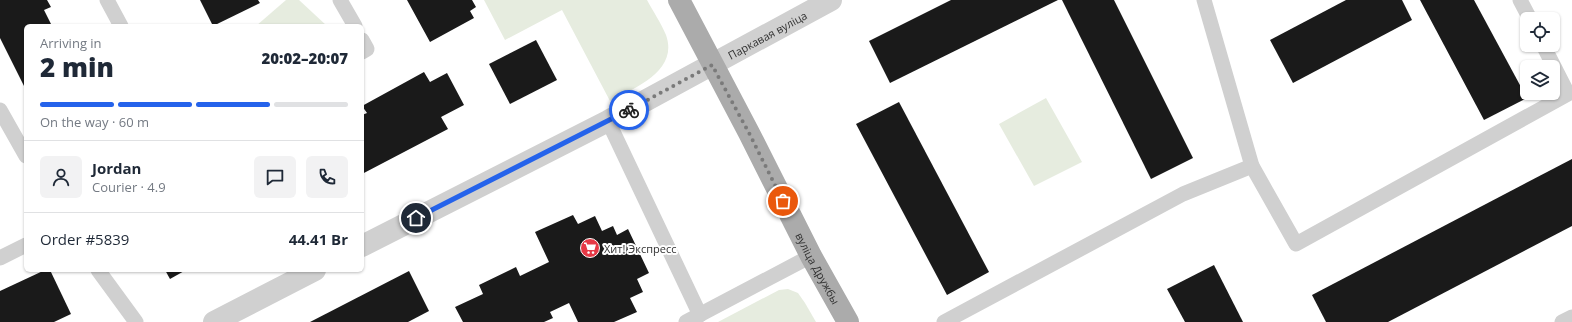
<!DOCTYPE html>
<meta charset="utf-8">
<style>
:root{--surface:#fff;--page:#f2f2f3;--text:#1f2937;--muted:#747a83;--line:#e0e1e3;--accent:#2563eb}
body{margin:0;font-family:"Open Sans",sans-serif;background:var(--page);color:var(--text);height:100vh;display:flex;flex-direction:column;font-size:15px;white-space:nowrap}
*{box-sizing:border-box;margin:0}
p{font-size:13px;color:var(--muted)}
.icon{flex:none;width:22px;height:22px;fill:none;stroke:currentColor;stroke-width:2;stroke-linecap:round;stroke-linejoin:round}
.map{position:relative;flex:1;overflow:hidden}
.panel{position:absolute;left:24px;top:24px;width:340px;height:248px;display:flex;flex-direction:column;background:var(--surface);border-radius:6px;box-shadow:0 1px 3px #0004}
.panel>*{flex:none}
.fabs{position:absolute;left:1520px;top:12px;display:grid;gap:8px}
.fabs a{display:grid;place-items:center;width:40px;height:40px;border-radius:6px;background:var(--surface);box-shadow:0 1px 3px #0004;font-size:20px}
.pin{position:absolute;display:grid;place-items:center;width:34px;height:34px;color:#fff;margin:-17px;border:2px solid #fff;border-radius:50%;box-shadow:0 1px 4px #0007}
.courier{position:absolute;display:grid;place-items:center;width:40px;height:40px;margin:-20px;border:3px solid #2563eb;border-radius:50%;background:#fff;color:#222;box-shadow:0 1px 5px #0007}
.headline em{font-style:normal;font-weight:800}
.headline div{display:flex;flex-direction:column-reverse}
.headline{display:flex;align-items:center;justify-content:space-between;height:68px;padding:0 16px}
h1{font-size:26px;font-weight:800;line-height:30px}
.bar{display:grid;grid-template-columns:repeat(4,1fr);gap:6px 4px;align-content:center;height:48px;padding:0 16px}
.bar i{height:5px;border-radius:3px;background:var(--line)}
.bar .on{background:var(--accent)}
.bar p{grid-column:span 4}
.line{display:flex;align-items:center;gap:10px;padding:0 16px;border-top:1px solid var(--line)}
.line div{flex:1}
.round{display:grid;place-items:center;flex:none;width:42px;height:42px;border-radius:6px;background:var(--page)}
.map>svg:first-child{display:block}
.green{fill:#e6ecdf}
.building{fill:#1a1a1a}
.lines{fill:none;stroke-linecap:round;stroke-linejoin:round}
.service{stroke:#d0d0d0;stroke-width:15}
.tertiary{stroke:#d0d0d0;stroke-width:22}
.primary{stroke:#ababab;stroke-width:22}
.done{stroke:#7a7a7a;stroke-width:4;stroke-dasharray:0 7.2}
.route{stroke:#2563eb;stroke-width:5}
.labels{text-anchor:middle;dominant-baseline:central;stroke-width:4;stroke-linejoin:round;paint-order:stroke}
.street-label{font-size:11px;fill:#333;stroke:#fff}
.poi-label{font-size:11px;fill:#333;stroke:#fff;text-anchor:start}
</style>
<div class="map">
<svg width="1572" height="322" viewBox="0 0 1572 322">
<rect width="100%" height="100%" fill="#fff"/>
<g class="green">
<path d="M286,0h13l28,26h-71z"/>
<path d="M484,0h163c6,11 14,23 19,35 13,36 -32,53 -56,66l-48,-91 -57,30z"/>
<path d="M1046,98l36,64 -48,24 -35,-62z"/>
<path d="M788,289l10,4 7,10 11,19h-98l61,-32z"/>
</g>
<g class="building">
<path d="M0,0h47l4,7 -7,3 8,16h-26v64l-26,-52z"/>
<path d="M200,0h58l2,3 -47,23z"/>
<path d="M407,0h65l4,7 -6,4 4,7 -44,24z"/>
<path d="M951,0h107l-168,83 -21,-42z"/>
<path d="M1062,0h52l79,158 -42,21z"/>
<path d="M1346,0h56l10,20 -119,63 -23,-43z"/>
<path d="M1420,0h54l53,98 -43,22z"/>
<path d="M536,40l21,40 -47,24 -21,-40z"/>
<path d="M424,72l6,10 17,-9 17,32 -23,12 7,12 -86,45v-59l5,-2 -5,-7z"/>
<path d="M899,102l90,170 -42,23 -91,-171z"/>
<path d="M1572,159v67l-184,96h-62l-14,-27z"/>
<path d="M573,215l5,9 17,-8 7,15 11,-5 4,9 11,-6 21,44 -12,6 6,13 -13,6 7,14 -23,10h-36l-9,-19 -19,9 3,6 -9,4h-81l-8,-15 28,-13 -4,-9 37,-18 4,9 29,-14 -14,-30z"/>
<path d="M1214,265l29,57h-58l-18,-33z"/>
<path d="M45,270h5l21,44 -17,8h-54v-31z"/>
<path d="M165,270h21l-16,9z"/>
<path d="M409,271l20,40 -21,11h-98z"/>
</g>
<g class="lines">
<g class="service">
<path d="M107,0l14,26"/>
<path d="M340,0l15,26"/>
<path d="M1204,0l48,166"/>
<path d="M1520,0l10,19"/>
<path d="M362,40l5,9 -5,3"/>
<path d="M0,110l26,46"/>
<path d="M608,121l92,194"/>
<path d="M0,258l26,-13"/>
<path d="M98,270l38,52"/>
<path d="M686,322l125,-66"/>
<path d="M944,322l239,-128 69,-28 44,78 272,-150 -25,-49"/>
<path d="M1562,322l10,-5"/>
</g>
<g class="tertiary">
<path id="s1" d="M362,246l246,-125 223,-121"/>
<path d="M214,322l101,-52"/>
</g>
<path class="primary" id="s2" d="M679,0l70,133 62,123 37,66"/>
</g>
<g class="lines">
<path class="done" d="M629,110l83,-45 37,68 34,68"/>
<path class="route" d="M416,218l213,-108"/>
</g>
<defs>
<symbol id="supermarket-disc" viewBox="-11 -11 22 22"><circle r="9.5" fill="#e63946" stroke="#fff"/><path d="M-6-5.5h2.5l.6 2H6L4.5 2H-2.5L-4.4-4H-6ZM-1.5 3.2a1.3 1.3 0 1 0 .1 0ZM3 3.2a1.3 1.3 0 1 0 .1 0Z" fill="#fff"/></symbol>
</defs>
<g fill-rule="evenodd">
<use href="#supermarket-disc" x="579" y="237" width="22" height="22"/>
</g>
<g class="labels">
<g class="street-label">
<text stroke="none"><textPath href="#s1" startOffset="457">Паркавая вуліца</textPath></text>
<text stroke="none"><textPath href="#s2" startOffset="302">вуліца Дружбы</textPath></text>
</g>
<g class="poi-label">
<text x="604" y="248">Хит! Экспресс</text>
</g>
</g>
</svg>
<div class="fabs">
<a><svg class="icon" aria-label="locate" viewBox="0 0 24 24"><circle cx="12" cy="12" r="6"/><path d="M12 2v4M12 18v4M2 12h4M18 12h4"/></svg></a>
<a><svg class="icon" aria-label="layers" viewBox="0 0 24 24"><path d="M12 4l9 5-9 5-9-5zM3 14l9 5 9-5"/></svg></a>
</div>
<div class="pin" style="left:783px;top:201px;background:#ea580c"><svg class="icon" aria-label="bag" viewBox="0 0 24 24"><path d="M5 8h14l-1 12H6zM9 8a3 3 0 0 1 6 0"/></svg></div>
<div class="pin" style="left:416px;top:218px;background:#1f2937"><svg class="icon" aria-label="home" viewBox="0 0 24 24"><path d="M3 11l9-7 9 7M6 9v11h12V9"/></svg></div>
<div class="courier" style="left:629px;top:110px"><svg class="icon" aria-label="bike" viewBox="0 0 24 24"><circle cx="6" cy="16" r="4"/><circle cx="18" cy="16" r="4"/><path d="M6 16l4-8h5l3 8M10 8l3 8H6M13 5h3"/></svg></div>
<section class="panel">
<div class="headline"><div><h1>2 min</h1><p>Arriving in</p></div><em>20:02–20:07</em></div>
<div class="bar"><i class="on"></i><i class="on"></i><i class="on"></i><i></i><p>On the way · 60 m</p></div>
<div class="line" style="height:72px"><a class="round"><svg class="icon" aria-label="person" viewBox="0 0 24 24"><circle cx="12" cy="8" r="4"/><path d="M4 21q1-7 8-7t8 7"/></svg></a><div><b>Jordan</b><p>Courier · 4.9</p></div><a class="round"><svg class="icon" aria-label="chat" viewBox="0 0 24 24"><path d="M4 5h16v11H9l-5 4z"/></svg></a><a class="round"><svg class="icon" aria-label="phone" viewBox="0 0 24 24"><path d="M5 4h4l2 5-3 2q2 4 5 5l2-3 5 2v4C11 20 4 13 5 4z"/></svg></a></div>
<div class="line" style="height:52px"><div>Order #5839</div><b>44.41 Br</b></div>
</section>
</div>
